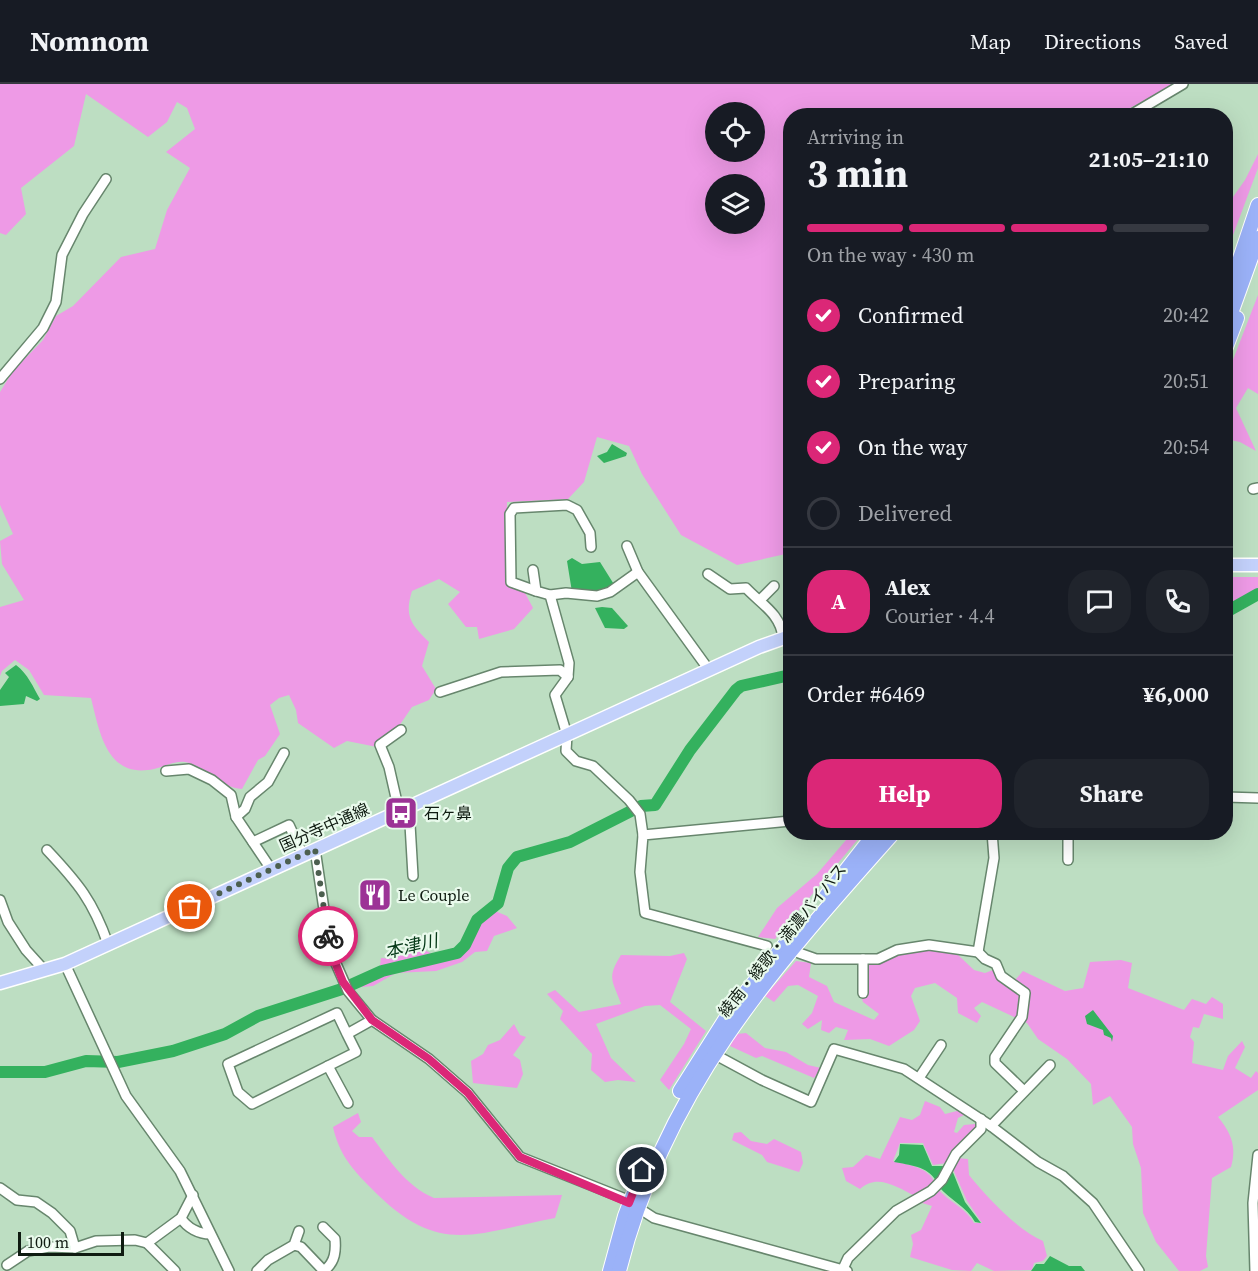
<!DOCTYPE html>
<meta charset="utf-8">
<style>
:root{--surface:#171b24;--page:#20242c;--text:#f1f3f6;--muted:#9ea1a6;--line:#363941;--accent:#db2777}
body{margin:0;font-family:"Source Serif 4","Noto Sans JP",serif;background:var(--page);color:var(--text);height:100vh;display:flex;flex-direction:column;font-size:22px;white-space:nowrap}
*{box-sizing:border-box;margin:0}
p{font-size:20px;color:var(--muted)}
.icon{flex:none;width:33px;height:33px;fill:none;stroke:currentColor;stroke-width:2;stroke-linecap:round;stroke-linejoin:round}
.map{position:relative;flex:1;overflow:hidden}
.details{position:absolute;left:783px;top:24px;width:450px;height:732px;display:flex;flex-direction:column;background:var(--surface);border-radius:24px;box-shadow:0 6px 24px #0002}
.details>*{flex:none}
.tools{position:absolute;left:705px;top:18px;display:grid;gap:12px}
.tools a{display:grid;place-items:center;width:60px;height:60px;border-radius:50%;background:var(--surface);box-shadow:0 6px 24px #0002;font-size:30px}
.scale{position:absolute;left:18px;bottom:15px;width:106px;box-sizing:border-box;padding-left:6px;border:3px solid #0f1b11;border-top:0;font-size:16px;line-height:21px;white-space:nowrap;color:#0f1b11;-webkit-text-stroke:4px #e9faec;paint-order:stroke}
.pin{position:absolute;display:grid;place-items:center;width:51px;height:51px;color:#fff;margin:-26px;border:3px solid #fff;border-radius:50%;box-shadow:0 2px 6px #0007}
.courier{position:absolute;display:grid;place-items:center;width:60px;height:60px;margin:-30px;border:4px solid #db2777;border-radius:50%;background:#fff;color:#222;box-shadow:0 2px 8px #0007}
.summary em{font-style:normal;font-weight:700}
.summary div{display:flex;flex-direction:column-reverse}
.summary{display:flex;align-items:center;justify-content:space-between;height:102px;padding:0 24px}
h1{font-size:39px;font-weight:700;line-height:45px}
.bar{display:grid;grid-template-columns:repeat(4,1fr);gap:9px 6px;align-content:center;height:72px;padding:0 24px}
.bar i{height:8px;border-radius:4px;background:var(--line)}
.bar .selected{background:var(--accent)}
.bar p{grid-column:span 4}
.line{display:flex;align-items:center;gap:15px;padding:0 24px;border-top:2px solid var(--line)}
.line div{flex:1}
.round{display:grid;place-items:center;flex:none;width:63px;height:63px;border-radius:24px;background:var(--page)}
ol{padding:0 24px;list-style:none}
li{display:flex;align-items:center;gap:18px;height:66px}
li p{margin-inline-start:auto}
li .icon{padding:6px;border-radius:50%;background:var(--accent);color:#fff;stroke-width:4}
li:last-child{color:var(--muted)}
li i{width:33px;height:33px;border:3px solid var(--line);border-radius:50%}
.button{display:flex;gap:12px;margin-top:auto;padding:12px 24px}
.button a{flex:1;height:69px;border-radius:24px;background:var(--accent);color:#fff;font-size:24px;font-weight:700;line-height:69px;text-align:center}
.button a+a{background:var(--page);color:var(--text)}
header{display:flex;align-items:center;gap:36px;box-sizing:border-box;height:84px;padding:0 30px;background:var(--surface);border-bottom:2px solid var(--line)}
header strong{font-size:28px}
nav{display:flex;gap:33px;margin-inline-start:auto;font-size:21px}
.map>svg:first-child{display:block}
.green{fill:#ee9ae6;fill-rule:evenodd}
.water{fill:#34b15e}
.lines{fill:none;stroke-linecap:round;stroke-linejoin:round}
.river{stroke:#34b15e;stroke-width:12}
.minor-casing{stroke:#67866d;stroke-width:12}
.major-casing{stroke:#fff;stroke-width:15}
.highway-casing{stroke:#fff;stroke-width:16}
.minor{stroke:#fff;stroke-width:9}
.major{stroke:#c3d1fb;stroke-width:12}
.highway{stroke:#9bb2f8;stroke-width:14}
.done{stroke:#4c5f4f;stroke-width:6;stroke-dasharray:0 10.8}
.route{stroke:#db2777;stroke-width:8}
.labels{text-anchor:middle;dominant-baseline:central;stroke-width:4.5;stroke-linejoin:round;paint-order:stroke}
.poi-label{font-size:16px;fill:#0f1b11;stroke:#e9faec;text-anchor:start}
.street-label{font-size:16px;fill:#0f1b11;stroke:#e9faec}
.water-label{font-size:18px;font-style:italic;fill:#063918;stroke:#e9faec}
</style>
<header>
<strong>Nomnom</strong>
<nav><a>Map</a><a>Directions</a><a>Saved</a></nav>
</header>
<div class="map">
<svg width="1258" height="1187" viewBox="0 0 1258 1187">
<rect width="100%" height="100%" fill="#bddec2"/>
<g class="green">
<path d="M0,0h1175l-58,31 -327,1v437l-53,12 -56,-30 -39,-61 -13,-28 -32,-9 -13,45 -16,17 -61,3 -1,80 18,9 9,17 -19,21 -35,10 -2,-12h-11l-18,-23 12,-12 -21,-13 -27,12c-8,25 -1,34 17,51l-7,24 14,23 -7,11 -17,7 -13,19 -22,21 -30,-6 -13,7 -36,-25 -2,-13 -7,-15 -10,3 -9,7 10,29 -15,22 -7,4 -16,29c-21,-1 -35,-23 -57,-27 -9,-2 -22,5 -31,7 -47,10 -54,-35 -63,-71l-47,-3 -15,-25 -14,-10 -13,11 -2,5v-69l24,-7 -22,-36 -2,-23 13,-7 -13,-29v-113l13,-21 30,-31 13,-24 17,-10 48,-49 34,-8 12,-39 23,-42 -24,-16 29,-23 -8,-21 -10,-6 -10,20 -19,15 -62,-43 -12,52 -53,42 5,26 -20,21 -6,-2zM716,28h38v40h-38zM716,100h38v40h-38z"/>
<path d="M1258,70v14l-32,86v-47l19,-27z"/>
<path d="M1258,211v99l-10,-6 -12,20 20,43 -16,-9 -14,-3v-61z"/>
<path d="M1226,487l3,6h29v11l-32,19z"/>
<path d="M852,749h11l-88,106 -17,-2 19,-29 40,-34z"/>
<path d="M495,827l12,5 10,12 -23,8 -7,15 -12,1 -13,10 -26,9 -40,2 -23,13 -11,1v-7l17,-6 2,-16 13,1 23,-13 27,14c28,-8 26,-34 51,-49z"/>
<path d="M927,864l30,6 17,16 11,3 8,-3 12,12 11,-3 7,-8 42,20 18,-3 7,-26 31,-2 11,3 -4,25 56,22 8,-11 14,5 6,-7 11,7v15l-19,-5 -5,14 -6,-1 -3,10 4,5 -2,21 31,7 5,-14 14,-15 3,6 -10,21 16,10 5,-7 2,2v17l-40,27c13,16 19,29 13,50l-19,11 -6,78 2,11 -8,4h-21l-23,-29 -13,-29 -2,-45 -8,-24 -1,-17 -22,-31 -17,9 -2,-21 -24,-25 -29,-20 -11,-16 -45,-21 -8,6 7,8 -4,7 -19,-10 -1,-15 -22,-15 -20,5 -4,8 9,25 -6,9 -25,16 -19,-7 -26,1 4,-10 -12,-3 -7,6 -8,-3 1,-10 -14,9 -6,-5 10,-11 6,-17 -20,-11 -10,1 -14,16 -9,-6 31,-35 15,2 -2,14 18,9 7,16 40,18 5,-6 -16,-12 -6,-19 2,-19c24,-1 45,-12 68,-16z"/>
<path d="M684,869l3,6 -17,43 36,29 -37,59 -9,-10 24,-36 7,-15 -31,-24 -15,1 -49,18 15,34 25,24 -18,-2 -13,2 -14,-12 1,-16 -32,-35 3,-8 -16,-17 8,-4 24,22 42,-8c-8,-23 -15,-25 0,-49l49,1z"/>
<path d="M514,940l6,11 6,2 -13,18 7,5 3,14 -6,14 -44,-5 -2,-22 12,-7 5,-9 12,-5z"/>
<path d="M746,949l19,15 21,4 22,13 13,3 -7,10 -52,-22 -6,2 -26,-12 7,-12z"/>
<path d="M925,1017l15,6 5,7 16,-4 3,5 -6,3 -4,14 3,1 7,-8 11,-1 2,8 -30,31 -14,2 -10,-22h-23l-7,18c16,4 35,6 42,22l-20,13c-18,-9 -38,-23 -55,-7l-14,-8 -4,-13 11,-1 13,-12 14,4 20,-42 12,3 8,-5z"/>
<path d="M358,1029l3,9 -9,9 7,6h13c18,24 34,49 62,61l128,-3 -7,23c-83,16 -117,39 -184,-30 -19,-19 -32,-34 -38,-61z"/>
<path d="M741,1048l10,9 16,3 7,-5 27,13 2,11 -4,9 -32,-10 -5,-7 -30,-15 2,-7z"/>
<path d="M957,1074l11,1 1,16c18,22 48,55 74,66l4,15 -4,5 -9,2 -2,7 -38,1 -17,-8 -6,8 -19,-1 -42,-13 3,-13 -2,-9 10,-5 11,-24 -13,-4 19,-13c11,13 28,19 36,34h8l-15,-22 -15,-34z"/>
</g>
<g class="water">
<path d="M612,360l15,9 -1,3 -22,7 -7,-7 10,-4z"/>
<path d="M572,474l10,6 18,-2 15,24 -14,6h-29l-5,-31z"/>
<path d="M602,523l10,1 16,18 -4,3 -19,-1 -10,-20z"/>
<path d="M16,581c12,9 17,22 24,34l-3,2 -11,-5 -2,8 -24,2v-16l9,-13 -4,-4z"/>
<path d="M1093,926l20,26 -1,6 -1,-4 -7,-3 -1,-5 -16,-6 -2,-8z"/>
<path d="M900,1060l23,1 9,21h14l-10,15c-8,-15 -27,-16 -42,-19l5,-7z"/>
<path d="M952,1086l13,32 16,21 -6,-1c-8,-15 -25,-22 -36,-35z"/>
<path d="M1050,1172l19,10h12l4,5h-54l5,-7h8z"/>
</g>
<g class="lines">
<g class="river">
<path d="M1226,528l32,-18"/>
<path d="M0,988h45l41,-11 32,1 55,-11 52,-17 33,-18 84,-27 40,-18 75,-18 8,-8 12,-25 21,-17 10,-35 9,-11 53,-15 71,-36 14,-1 35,-55 46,-60 5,-4 49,-11"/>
</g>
<defs>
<g id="minor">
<path d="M1129,32l54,-32"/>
<path d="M0,295l43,-51 13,-26 6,-47 21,-41 23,-35"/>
<path d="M1253,405l5,-1"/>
<path d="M627,462l11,26 71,98"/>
<path d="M533,486l3,21 14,4 16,-2 31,3 13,-4 28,-20"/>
<path d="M708,490l22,15 16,-1c15,16 35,26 37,50"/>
<path d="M536,507l-25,-9 -1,-68 4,-6 53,-3 10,5 13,23 1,14"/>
<path d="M550,511l19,68 -1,14"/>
<path d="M760,516l14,-14"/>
<path d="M440,608l61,-20 59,-2 8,7 -13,18 12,40 -1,16 10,10 17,5 36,34 11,14 3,21"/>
<path d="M166,687l23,-2 23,11 19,15 5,22 35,52"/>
<path d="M1226,713l32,1"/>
<path d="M409,723l4,69"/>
<path d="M399,727l-10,-44 -9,-22 21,-15"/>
<path d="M236,733l9,-8 5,-12 18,-15 16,-29"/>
<path d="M1068,748v28"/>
<path d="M253,758l36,-17 14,30"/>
<path d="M315,765l15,101 18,41 24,29 57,39 39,34 52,64 103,41 31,20 193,53"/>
<path d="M47,766c31,33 46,51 61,94"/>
<path d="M0,816l8,22 18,28 19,21"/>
<path d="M767,862l-122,-33 -5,-41 3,-37 147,-14"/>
<path d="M978,868l7,7 11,5 5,12 24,17 -3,24 -27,40v6l29,28"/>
<path d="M799,869l17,6h62l19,-9 32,-5 49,7 16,-94 -2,-26"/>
<path d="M863,875v34"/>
<path d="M65,880l61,132 54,75 49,100"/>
<path d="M347,950l9,18 -104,52 -14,-12 -10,-28 109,-51 10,21 25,-14"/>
<path d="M712,969l50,27 49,22 23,-53 70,20 87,57 47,36 25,14 30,27 46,68"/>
<path d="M328,982l20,37"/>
<path d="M919,994l22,-33"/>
<path d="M991,1042l59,-61"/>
<path d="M0,1104l17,12 19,2 16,11 18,18 5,17"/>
<path d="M181,1134c6,10 18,16 29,16"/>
<path d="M147,1159l28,28"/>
<path d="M294,1161l7,2 21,22h4c9,-8 10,-18 9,-30l-12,-12"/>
<path d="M7,1181l21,-14 21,-4 26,1 21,-7 39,-1 12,3 34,-25 12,-23"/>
<path d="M257,1187l11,-11 26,-15 5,-14"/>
<path d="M842,1187l6,-13 48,-47 35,-20 11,-11 14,-26 25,-25v-10"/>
<path d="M1255,1187l-2,-68 5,-48"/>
</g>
<g id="major">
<path d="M1226,481h32"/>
<path d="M0,899l65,-19 694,-317 31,-11"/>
</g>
<g id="highway">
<path d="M1226,216l32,-95"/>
<path d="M1226,243l32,-89"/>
<path d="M1226,263l11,-29"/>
<path d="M826,812l50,-64"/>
<path d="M680,1007l50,-79 69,-85"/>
<path d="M610,1187l15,-55 23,-60"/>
<path d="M619,1187c45,-182 154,-303 275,-439"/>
</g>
</defs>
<use href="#minor" class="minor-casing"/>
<use href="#major" class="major-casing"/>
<use href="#highway" class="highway-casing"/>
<use href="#minor" class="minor"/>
<use href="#major" class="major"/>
<use href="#highway" class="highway"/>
</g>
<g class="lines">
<path class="done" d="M190,823l125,-58 13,87"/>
<path class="route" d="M328,852l2,14 13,32 29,38 57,39 39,34 52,64 109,46 13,-33"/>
</g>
<defs>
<symbol id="bus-square" viewBox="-11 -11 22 22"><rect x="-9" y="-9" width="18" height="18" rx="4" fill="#9c3396" stroke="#e9faec"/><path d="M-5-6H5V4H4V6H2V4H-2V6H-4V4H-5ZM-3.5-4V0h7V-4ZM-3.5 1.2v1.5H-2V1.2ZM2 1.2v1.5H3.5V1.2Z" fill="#fff"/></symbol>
<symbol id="restaurant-square" viewBox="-11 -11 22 22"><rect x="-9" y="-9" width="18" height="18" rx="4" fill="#9c3396" stroke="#e9faec"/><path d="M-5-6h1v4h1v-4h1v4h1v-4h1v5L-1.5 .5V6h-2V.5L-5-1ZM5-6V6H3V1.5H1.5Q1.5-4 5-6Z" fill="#fff"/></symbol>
</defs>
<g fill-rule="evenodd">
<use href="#bus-square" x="382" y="710" width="38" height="38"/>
<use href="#restaurant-square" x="356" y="792" width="38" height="38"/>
</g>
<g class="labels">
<g class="poi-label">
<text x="424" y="729">石ヶ鼻</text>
<text x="398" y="811">Le Couple</text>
</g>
<g class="street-label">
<text transform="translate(324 743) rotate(-24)">国分寺中通線</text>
<text transform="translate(782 856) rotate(-51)">綾南・綾歌・満濃バイパス</text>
</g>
<g class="water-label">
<text transform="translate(411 862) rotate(-13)">本津川</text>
</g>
</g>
</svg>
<div class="tools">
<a><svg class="icon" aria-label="locate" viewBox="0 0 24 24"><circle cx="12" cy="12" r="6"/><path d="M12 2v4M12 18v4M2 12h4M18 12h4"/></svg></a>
<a><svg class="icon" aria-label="layers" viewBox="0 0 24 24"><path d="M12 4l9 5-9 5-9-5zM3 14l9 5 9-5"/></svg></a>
</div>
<div class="scale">100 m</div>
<div class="pin" style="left:190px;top:823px;background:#ea580c"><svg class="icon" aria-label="bag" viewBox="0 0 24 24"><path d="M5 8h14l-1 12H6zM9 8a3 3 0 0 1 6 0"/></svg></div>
<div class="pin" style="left:642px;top:1086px;background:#1f2937"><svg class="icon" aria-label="home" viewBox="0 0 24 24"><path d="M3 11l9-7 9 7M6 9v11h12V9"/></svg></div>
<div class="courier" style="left:328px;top:852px"><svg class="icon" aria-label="bike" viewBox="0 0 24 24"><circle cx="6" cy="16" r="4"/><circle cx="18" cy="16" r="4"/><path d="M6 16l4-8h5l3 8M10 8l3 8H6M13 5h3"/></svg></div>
<section class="details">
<div class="summary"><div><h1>3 min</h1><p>Arriving in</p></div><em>21:05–21:10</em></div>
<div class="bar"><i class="selected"></i><i class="selected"></i><i class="selected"></i><i></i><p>On the way · 430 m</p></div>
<ol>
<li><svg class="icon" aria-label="check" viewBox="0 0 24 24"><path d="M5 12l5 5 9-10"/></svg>Confirmed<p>20:42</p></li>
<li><svg class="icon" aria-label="check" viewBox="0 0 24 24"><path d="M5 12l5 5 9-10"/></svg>Preparing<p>20:51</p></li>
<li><svg class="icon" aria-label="check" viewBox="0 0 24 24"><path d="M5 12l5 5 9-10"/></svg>On the way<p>20:54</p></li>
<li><i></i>Delivered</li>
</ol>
<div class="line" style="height:108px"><b class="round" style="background:var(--accent);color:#fff">A</b><div><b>Alex</b><p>Courier · 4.4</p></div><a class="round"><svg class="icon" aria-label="chat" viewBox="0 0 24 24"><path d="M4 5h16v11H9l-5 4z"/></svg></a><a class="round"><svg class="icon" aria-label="phone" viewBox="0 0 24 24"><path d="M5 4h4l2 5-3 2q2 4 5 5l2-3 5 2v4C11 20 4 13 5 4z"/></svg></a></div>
<div class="line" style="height:78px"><div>Order #6469</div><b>¥6,000</b></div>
<div class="button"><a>Help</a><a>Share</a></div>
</section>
</div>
